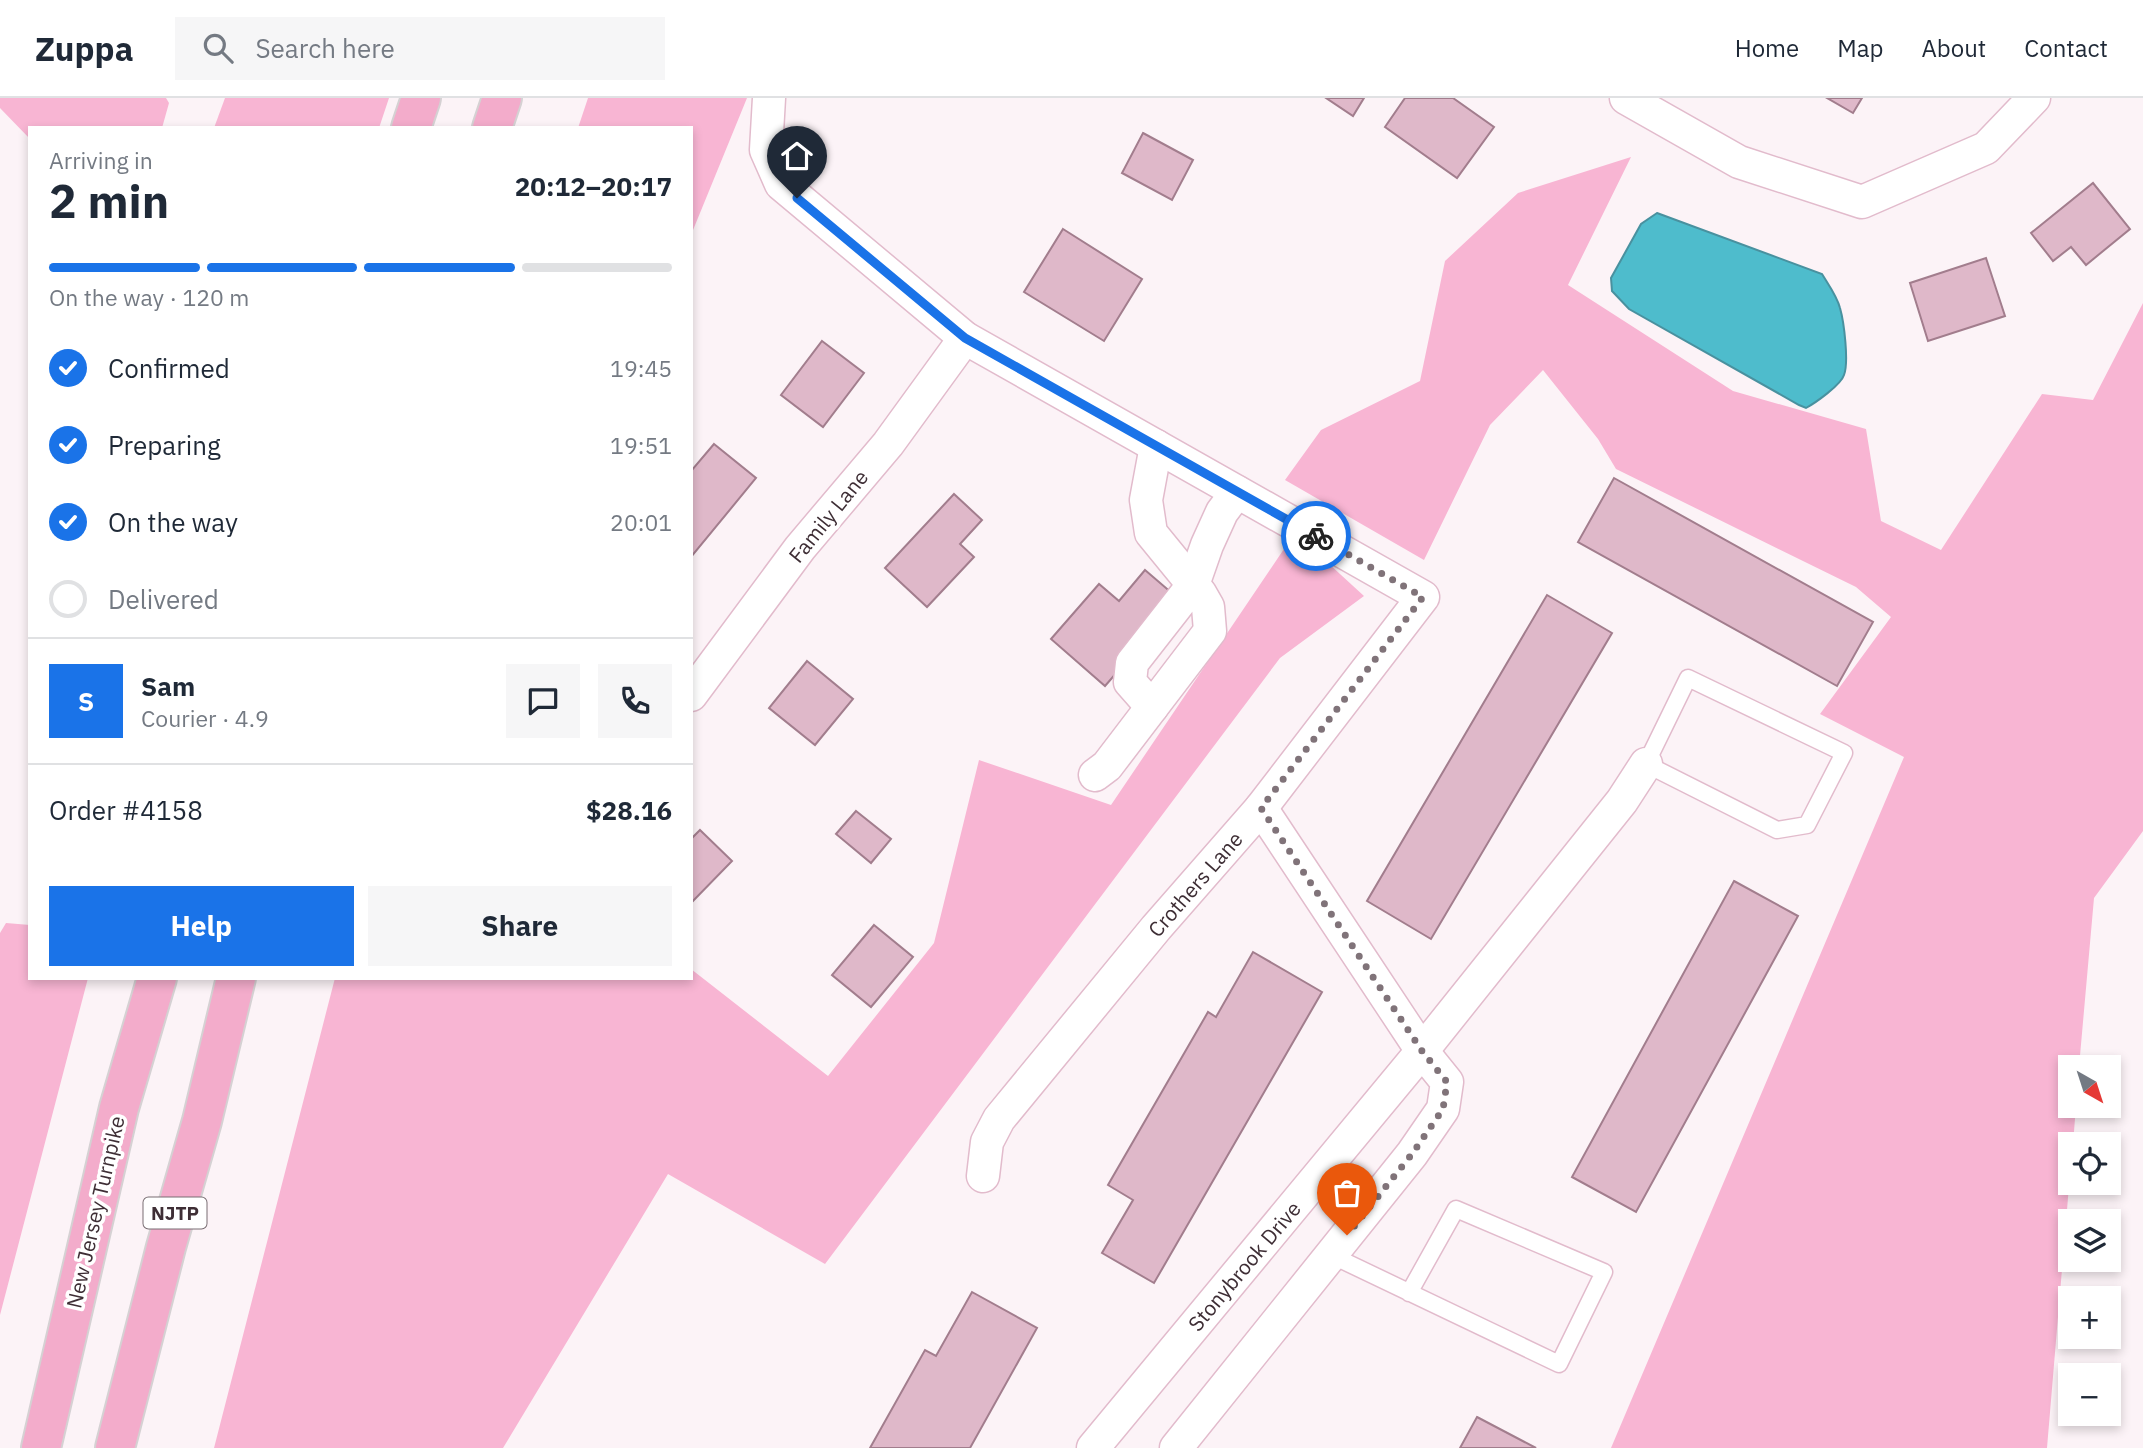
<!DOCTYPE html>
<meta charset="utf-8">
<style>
:root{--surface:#fff;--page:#f6f6f7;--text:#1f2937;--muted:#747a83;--line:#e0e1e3;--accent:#1a73e8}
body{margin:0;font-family:"IBM Plex Sans",sans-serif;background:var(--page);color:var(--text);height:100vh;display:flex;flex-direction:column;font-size:26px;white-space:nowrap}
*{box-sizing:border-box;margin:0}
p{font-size:23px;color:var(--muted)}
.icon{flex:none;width:38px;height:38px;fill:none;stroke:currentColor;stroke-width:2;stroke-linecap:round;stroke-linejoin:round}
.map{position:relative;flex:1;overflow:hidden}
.sheet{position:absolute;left:28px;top:28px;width:665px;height:854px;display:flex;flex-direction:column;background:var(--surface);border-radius:0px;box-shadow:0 4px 10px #0003}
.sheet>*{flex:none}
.needle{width:46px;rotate:141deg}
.buttons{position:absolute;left:2058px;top:957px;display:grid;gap:14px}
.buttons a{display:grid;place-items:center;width:63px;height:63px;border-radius:0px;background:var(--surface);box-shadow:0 4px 10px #0003;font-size:35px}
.pin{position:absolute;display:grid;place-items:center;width:60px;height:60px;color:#fff;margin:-72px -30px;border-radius:50% 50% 50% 0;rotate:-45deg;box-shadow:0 0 7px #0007}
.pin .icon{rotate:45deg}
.courier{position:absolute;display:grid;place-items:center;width:70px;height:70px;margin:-35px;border:5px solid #1a73e8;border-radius:50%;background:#fff;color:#222;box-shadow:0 2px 9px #0007}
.overview em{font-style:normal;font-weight:800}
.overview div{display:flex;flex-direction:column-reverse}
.overview{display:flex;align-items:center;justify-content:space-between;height:119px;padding:0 21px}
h1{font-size:46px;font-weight:800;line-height:52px}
.bar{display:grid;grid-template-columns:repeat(4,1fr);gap:10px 7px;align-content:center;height:84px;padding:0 21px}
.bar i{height:9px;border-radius:5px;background:var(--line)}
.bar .current{background:var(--accent)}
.bar p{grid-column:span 4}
.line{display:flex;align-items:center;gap:18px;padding:0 21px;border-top:2px solid var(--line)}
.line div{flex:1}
.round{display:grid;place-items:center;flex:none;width:74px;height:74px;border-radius:0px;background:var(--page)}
ol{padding:0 21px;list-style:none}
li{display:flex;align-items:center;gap:21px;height:77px}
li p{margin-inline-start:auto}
li .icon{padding:7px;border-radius:50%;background:var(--accent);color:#fff;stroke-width:4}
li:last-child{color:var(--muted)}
li i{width:38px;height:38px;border:4px solid var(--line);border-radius:50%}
.action{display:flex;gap:14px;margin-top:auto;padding:14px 21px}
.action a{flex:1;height:80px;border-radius:0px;background:var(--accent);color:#fff;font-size:28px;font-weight:800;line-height:80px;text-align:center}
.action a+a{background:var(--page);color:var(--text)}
header{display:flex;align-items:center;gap:42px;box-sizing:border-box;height:98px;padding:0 35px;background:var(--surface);border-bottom:2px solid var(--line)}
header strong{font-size:33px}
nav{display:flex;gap:38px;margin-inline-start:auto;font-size:24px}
.search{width:490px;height:63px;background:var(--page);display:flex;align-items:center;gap:18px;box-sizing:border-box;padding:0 24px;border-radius:0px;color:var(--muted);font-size:26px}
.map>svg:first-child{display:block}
.green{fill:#f8b5d3}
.water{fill:#4ebccc;stroke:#49919f;stroke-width:2}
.building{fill:#dfb8c9;stroke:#a27d8d;stroke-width:2}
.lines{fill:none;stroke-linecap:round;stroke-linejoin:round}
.service-casing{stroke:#e2bbcc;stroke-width:19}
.minor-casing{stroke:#e2bbcc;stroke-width:35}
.motorway-casing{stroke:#d5d1d3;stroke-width:42}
.service{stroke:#fff;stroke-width:16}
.minor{stroke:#fff;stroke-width:32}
.motorway{stroke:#f3accb;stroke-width:38}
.done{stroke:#807379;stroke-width:7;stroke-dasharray:0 12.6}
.route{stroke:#1a73e8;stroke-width:9}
.labels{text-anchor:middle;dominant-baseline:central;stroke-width:7;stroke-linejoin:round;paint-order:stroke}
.shield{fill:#fff;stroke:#786d72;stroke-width:2}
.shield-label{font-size:19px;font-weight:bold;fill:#3e2e35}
.street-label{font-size:21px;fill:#3e2e35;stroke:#fff}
</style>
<header>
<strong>Zuppa</strong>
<div class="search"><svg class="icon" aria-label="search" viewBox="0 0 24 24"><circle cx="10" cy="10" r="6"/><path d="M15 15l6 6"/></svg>Search here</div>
<nav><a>Home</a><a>Map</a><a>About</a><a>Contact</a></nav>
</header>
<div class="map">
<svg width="2143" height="1350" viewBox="0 0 2143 1350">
<rect width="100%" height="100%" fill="#fcf3f7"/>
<g class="green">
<path d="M0,0h166l3,5 -7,25h-132v11l-30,-31z"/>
<path d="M225,0h164l-10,30h-165z"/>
<path d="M588,0h159l-56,137v-107h-113z"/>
<path d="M1631,59l-63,128 165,106 133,38 15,92 60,29 101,-156 51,6 50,-97v528l-49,67 -15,169 -9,1v38h6l-3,38h-3v30l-23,274h-436l293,-691 -84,-43 71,-97 -35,-30 -240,-118 -18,-30 -55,-69 -53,55 -66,135 -139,-80 36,-50 99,-49 25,-120 73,-68z"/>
<path d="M1288,445l40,20 36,33 -84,62 -455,606 -157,-90 -165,274h-289l121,-470h356v-9l137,107 106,-133 45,-183 132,45z"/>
<path d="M6,825l24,2v53h58l-88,337v-382z"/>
</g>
<path class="water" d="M1657,115l165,61c6,10 15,22 18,34 4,14 9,54 4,67 -3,10 -29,28 -38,33l-7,-3 -170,-96 -17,-18 -1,-13 30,-54z"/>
<g class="building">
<path d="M1326,0h38l-11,18z"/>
<path d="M1405,0h48l41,29 -37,51 -72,-51z"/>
<path d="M1827,0h35l-9,15z"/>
<path d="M1143,35l50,27 -21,40 -50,-27z"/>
<path d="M2093,85l37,46 -44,36 -15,-18 -18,14 -22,-28z"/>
<path d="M1063,131l79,50 -38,62 -80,-49z"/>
<path d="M1986,160l19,58 -77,25 -18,-58z"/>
<path d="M822,243l42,32 -41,54 -42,-32z"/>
<path d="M714,346l42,34 -65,79v-86z"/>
<path d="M1614,380l259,144 -36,64 -259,-144z"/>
<path d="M954,396l28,26 -22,24 14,13 -47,50 -42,-39z"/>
<path d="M1145,472l35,30 -75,86 -54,-47 48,-55 20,17z"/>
<path d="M1547,497l65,38 -181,306 -64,-38z"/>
<path d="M807,563l46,38 -38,46 -46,-37z"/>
<path d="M856,713l35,28 -20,24 -35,-29z"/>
<path d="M700,732l32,31 -41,42v-64z"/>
<path d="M1734,783l64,35 -162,296 -64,-35z"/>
<path d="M874,827l39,32 -42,50 -39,-32z"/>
<path d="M1253,854l69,40 -168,291 -52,-30 31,-53 -25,-15 100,-173 8,5z"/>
<path d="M972,1194l65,36 -67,120h-100l55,-98 11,6z"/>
<path d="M1477,1319l59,31h-76z"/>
</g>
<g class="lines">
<defs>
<g id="service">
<path d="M1688,580l156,75 -37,72 -30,5 -131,-66z"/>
<path d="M1331,1157l228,109 45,-92 -148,-63 -47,84"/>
</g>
<g id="minor">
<path d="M769,0l-3,52 15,34 184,154 458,259 -162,211 -105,120 -157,191 -12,23 -4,34"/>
<path d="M1626,0l113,64 123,40 124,-54 48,-50"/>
<path d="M691,597l109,-147 88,-104 77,-106"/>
<path d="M1152,609l-22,-25 2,-19 61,-78 14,-40 15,-33 15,-20"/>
<path d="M1095,677l12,-9 103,-135 -2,-24 -8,-14 -49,-60 -5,-33 10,-54"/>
<path d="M1093,1350l329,-397 200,-250 24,-37"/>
<path d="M1176,1350l236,-294 31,-45 4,-27 -25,-31 -161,-243"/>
</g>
<g id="motorway">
<path d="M411,30l10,-30"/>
<path d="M492,30l10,-30"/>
<path d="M41,1350l78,-340 38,-130"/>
<path d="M115,1350l51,-201 36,-126 34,-143"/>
</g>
</defs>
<use href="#service" class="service-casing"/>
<use href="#minor" class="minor-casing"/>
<use href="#motorway" class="motorway-casing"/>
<use href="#service" class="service"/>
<use href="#minor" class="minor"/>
<use href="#motorway" class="motorway"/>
</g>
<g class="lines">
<path class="done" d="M1316,438l107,61 -162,211 161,243 25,31 -4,27 -31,45 -65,81"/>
<path class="route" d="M797,100l168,140 351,198"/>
</g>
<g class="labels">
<rect class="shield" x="143.5" y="1099.5" width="63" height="31" rx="5"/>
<g class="shield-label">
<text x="175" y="1115">NJTP</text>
</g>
<g class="street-label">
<text transform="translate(828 418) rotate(-51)">Family Lane</text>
<text transform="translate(1195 786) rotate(-49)">Crothers Lane</text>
<text transform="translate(95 1114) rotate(-77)">New Jersey Turnpike</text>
<text transform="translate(1244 1168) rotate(-50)">Stonybrook Drive</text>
</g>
</g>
</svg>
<div class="buttons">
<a><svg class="needle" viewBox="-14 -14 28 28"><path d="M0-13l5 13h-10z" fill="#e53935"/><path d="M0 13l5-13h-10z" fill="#747a83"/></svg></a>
<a><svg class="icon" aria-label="locate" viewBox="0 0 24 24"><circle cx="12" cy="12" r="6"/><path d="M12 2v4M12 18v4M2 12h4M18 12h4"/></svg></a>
<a><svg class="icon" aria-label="layers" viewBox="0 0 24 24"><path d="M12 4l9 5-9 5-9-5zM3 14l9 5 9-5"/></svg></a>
<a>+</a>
<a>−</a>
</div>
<div class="pin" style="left:1347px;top:1137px;background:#ea580c"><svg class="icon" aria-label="bag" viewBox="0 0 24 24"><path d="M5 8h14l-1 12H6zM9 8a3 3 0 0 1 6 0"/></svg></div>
<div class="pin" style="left:797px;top:100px;background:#1f2937"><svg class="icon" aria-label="home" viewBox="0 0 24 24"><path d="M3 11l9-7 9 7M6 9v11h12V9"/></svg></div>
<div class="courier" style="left:1316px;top:438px"><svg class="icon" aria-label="bike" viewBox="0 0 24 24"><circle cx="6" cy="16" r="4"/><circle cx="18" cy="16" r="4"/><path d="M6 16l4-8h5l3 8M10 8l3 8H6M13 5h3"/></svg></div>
<section class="sheet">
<div class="overview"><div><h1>2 min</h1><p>Arriving in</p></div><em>20:12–20:17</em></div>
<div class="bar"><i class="current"></i><i class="current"></i><i class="current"></i><i></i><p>On the way · 120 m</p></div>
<ol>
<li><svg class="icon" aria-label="check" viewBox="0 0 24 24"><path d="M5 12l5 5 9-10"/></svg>Confirmed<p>19:45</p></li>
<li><svg class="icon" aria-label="check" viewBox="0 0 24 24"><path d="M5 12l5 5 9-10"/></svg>Preparing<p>19:51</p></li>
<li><svg class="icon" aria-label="check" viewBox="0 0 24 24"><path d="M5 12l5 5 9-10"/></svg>On the way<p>20:01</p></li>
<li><i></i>Delivered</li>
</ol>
<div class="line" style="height:126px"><b class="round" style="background:var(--accent);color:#fff">S</b><div><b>Sam</b><p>Courier · 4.9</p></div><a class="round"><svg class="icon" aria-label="chat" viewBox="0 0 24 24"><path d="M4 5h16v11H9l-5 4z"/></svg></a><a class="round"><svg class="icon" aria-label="phone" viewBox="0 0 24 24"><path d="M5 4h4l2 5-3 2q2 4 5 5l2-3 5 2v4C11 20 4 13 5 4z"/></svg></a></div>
<div class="line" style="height:91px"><div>Order #4158</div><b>$28.16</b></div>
<div class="action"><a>Help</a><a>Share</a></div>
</section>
</div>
